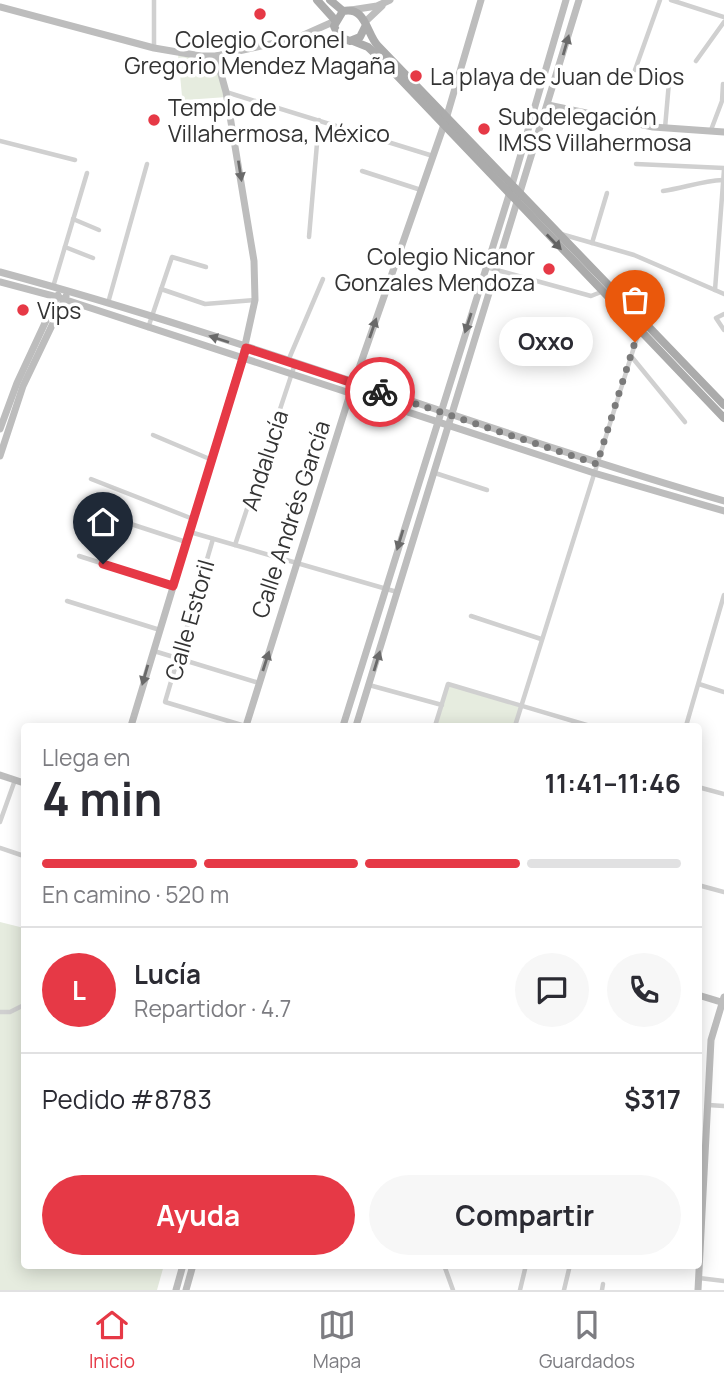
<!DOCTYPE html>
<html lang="es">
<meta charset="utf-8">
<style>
:root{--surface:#fff;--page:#f7f7f7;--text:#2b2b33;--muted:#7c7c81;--line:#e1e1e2;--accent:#e63946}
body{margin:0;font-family:Manrope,sans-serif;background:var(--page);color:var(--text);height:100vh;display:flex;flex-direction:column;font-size:26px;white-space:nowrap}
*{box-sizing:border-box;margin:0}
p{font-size:23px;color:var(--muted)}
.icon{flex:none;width:38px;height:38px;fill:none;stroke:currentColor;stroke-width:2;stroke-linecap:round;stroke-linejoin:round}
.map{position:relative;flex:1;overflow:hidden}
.sheet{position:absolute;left:21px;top:723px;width:681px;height:546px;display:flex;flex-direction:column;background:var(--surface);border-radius:7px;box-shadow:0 4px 18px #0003}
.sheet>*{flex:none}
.pin{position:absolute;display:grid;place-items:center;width:60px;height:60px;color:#fff;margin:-72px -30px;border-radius:50% 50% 50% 0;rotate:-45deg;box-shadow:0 0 7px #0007}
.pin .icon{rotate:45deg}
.courier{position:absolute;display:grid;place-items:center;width:70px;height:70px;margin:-35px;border:5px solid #e63946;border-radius:50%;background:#fff;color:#222;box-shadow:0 2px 9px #0007}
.bubble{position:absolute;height:49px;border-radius:24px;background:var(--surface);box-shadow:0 4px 18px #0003;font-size:23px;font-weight:700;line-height:49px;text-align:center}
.overview em{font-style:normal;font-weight:700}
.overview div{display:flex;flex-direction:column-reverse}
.overview{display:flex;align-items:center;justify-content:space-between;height:119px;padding:0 21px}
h1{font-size:46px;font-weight:700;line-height:52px}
.bar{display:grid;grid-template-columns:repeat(4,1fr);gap:10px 7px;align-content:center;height:84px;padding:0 21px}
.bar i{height:9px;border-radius:5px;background:var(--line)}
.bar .selected{background:var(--accent)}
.bar p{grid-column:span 4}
.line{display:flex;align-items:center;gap:18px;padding:0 21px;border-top:2px solid var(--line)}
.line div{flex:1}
.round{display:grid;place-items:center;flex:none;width:74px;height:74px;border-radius:37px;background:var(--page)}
.cta{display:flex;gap:14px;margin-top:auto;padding:14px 21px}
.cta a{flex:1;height:80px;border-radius:42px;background:var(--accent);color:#fff;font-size:28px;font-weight:700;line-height:80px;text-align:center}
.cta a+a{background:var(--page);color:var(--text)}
.menu{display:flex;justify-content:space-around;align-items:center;height:98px;border-top:2px solid var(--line);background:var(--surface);font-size:19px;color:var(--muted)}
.menu a{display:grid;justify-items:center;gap:4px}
.menu .selected{color:var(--accent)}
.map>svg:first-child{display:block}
.green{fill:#e6ecdf}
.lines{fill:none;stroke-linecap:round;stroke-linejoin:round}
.street{stroke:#d0d0d0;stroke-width:4.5}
.secondary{stroke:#bdbdbd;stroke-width:7}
.primary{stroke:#ababab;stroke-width:8}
.oneway{fill:#6a6a6a}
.oneway2{fill:#636363}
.done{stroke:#7a7a7a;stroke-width:7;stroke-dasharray:0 12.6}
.route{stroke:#e63946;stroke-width:9}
.poi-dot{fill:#e63946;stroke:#fff;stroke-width:2.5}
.labels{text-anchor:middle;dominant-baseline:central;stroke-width:7;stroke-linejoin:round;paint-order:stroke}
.poi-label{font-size:23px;fill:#333;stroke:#fff;text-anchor:start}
.street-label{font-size:23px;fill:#333;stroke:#fff}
</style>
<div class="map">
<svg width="724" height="1290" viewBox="0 0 724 1290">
<rect width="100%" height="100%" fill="#fff"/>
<g class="green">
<path d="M178,54l38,2 11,41 -42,3 -3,-4z"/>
<path d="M448,684l74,23 -7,19h-80z"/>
<path d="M0,922l24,6v337h140l-7,25h-157z"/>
</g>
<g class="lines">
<g class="street">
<path d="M154,0v47"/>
<path d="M671,0l53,17"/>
<path d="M696,61l28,-39"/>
<path d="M635,70l25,-70"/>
<path d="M226,92l207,64"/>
<path d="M665,128l4,-46"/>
<path d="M711,130l11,-29 1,-17"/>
<path d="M0,141l75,19"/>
<path d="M636,164l88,4"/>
<path d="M362,171l59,19"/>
<path d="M663,191c21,-3 38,-10 60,-11"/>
<path d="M73,219l26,11"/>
<path d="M561,234l73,21 90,39"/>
<path d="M309,237l10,-117"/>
<path d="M592,243l15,-50"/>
<path d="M65,247l28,11"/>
<path d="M486,267l105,29 10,-4"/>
<path d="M53,287l34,-114"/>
<path d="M161,289l44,15 50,-4"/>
<path d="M715,290l9,-120"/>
<path d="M108,303l39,-139"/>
<path d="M724,314l-8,4 8,12"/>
<path d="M148,328l24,-71 34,10"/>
<path d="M631,356l54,66"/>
<path d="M288,361l35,-82"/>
<path d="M153,435l59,25"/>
<path d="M435,473l52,17"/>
<path d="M91,479l102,40"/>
<path d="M94,512l92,30"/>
<path d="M190,532l207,60"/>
<path d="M213,539l-48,163 80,24"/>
<path d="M235,545l60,-181"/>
<path d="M79,556l94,30"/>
<path d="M67,601l93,29"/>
<path d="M471,616l70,23"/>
<path d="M154,651l105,32"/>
<path d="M699,684l25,8"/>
<path d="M369,685l73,20"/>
<path d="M435,726l13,-42 142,42"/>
<path d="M515,726l125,-398"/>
<path d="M686,726l38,-131"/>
<path d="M698,787l26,7"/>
<path d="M0,822l15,-42"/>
<path d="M0,848l24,8"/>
<path d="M698,885l26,7"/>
<path d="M0,1012h10l14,-7"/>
<path d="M708,1105l16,1"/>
<path d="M444,1265l9,25"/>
<path d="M699,1278l25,3"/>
<path d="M520,1290l6,-25"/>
<path d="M564,1290l6,-25"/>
<path d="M602,1290l1,-6"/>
</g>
<g class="secondary">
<path d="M0,7l154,41 47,8h15l81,-18 38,-17"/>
<path d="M351,10l26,-4 13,-6"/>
<path d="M365,22l17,-16"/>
<path d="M301,38l42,1"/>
<path d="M548,105l105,22 71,5"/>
<path d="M0,272c244,66 481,158 724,229"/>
<path d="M0,282l57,15 537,176 130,38"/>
<path d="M0,429l17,-46 41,-88"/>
<path d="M0,456l23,-70 43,-90"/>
<path d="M131,726l111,-367 13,-59 -1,-39 -28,-169 -10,-36"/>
<path d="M246,726l104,-332 96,-275 35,-119"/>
<path d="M343,726l166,-531 57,-195"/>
<path d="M356,726l223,-726"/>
<path d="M0,775l24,8"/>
<path d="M698,995l26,8"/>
<path d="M176,1290l7,-25"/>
<path d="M186,1290l7,-25"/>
<path d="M698,1290l13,-250 13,-43"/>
</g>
<g class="primary">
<path d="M317,0l18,20"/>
<path d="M330,0l13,11"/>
<path d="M365,27l-5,10 -10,4 -11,-4 -5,-11 9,-15c23,-5 23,22 35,35l346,359"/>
<path d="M353,41l15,6 17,16 339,355"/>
</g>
</g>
<defs><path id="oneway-solid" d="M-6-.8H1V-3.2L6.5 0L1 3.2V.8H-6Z" transform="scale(1.75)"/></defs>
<g class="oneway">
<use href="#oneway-solid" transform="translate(566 45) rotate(-74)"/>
<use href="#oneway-solid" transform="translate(240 171) rotate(81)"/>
<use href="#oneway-solid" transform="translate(468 323) rotate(108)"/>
<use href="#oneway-solid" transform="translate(373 328) rotate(-71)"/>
<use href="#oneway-solid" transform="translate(219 339) rotate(-162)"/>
<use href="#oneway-solid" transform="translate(400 540) rotate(107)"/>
<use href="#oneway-solid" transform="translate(266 661) rotate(-72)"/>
<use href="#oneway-solid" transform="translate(377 661) rotate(-73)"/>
<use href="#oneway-solid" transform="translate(145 675) rotate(106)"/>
</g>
<use class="oneway2" href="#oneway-solid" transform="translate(554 242) rotate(46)"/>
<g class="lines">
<path class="done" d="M380,392l217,72 38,-122"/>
<path class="route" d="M103,564l70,22 73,-238 134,44"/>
</g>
<g class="poi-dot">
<circle cx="260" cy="14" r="7"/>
<circle cx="416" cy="76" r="7"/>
<circle cx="154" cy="120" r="7"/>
<circle cx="484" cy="129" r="7"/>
<circle cx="549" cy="269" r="7"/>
<circle cx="23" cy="310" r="7"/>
</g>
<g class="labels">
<g class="poi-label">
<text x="260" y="39" text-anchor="middle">Colegio Coronel<tspan x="260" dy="26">Gregorio Mendez Magaña</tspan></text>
<text x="430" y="76">La playa de Juan de Dios</text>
<text x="168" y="107">Templo de<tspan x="168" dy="26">Villahermosa, México</tspan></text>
<text x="498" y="116">Subdelegación<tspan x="498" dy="26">IMSS Villahermosa</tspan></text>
<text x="535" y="256" text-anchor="end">Colegio Nicanor<tspan x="535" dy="26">Gonzales Mendoza</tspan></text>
<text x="37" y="310">Vips</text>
</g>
<g class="street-label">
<text transform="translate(264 460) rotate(-72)">Andalucía</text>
<text transform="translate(290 519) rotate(-72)">Calle Andrés García</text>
<text transform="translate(189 620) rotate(-74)">Calle Estoril</text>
</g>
</g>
</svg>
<div class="pin" style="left:635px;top:342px;background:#ea580c"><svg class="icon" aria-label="bag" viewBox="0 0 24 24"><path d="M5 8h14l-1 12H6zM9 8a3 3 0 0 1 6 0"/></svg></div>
<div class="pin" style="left:103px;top:564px;background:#1f2937"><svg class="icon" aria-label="home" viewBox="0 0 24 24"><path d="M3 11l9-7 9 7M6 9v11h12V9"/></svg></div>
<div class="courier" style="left:380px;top:392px"><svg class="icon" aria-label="bike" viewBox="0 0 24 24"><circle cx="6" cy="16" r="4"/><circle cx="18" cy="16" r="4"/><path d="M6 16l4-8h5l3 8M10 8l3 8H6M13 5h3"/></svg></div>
<div class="bubble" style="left:499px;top:317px;width:94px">Oxxo</div>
<section class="sheet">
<div class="overview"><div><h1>4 min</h1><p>Llega en</p></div><em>11:41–11:46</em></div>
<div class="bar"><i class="selected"></i><i class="selected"></i><i class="selected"></i><i></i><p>En camino · 520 m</p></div>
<div class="line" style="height:126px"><b class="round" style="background:var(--accent);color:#fff">L</b><div><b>Lucía</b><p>Repartidor · 4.7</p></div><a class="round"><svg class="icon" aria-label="chat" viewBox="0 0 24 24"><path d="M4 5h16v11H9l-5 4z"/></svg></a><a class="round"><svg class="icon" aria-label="phone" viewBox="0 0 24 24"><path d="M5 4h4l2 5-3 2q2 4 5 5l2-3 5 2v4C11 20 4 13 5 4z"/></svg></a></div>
<div class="line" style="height:91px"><div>Pedido #8783</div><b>$317</b></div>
<div class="cta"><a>Ayuda</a><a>Compartir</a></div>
</section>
</div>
<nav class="menu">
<a class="selected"><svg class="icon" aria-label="home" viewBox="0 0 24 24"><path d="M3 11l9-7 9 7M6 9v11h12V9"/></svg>Inicio</a>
<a><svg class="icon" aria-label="map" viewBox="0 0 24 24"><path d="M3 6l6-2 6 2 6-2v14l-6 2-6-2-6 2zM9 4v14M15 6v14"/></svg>Mapa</a>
<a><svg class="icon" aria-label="saved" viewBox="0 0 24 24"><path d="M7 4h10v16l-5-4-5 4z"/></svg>Guardados</a>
</nav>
